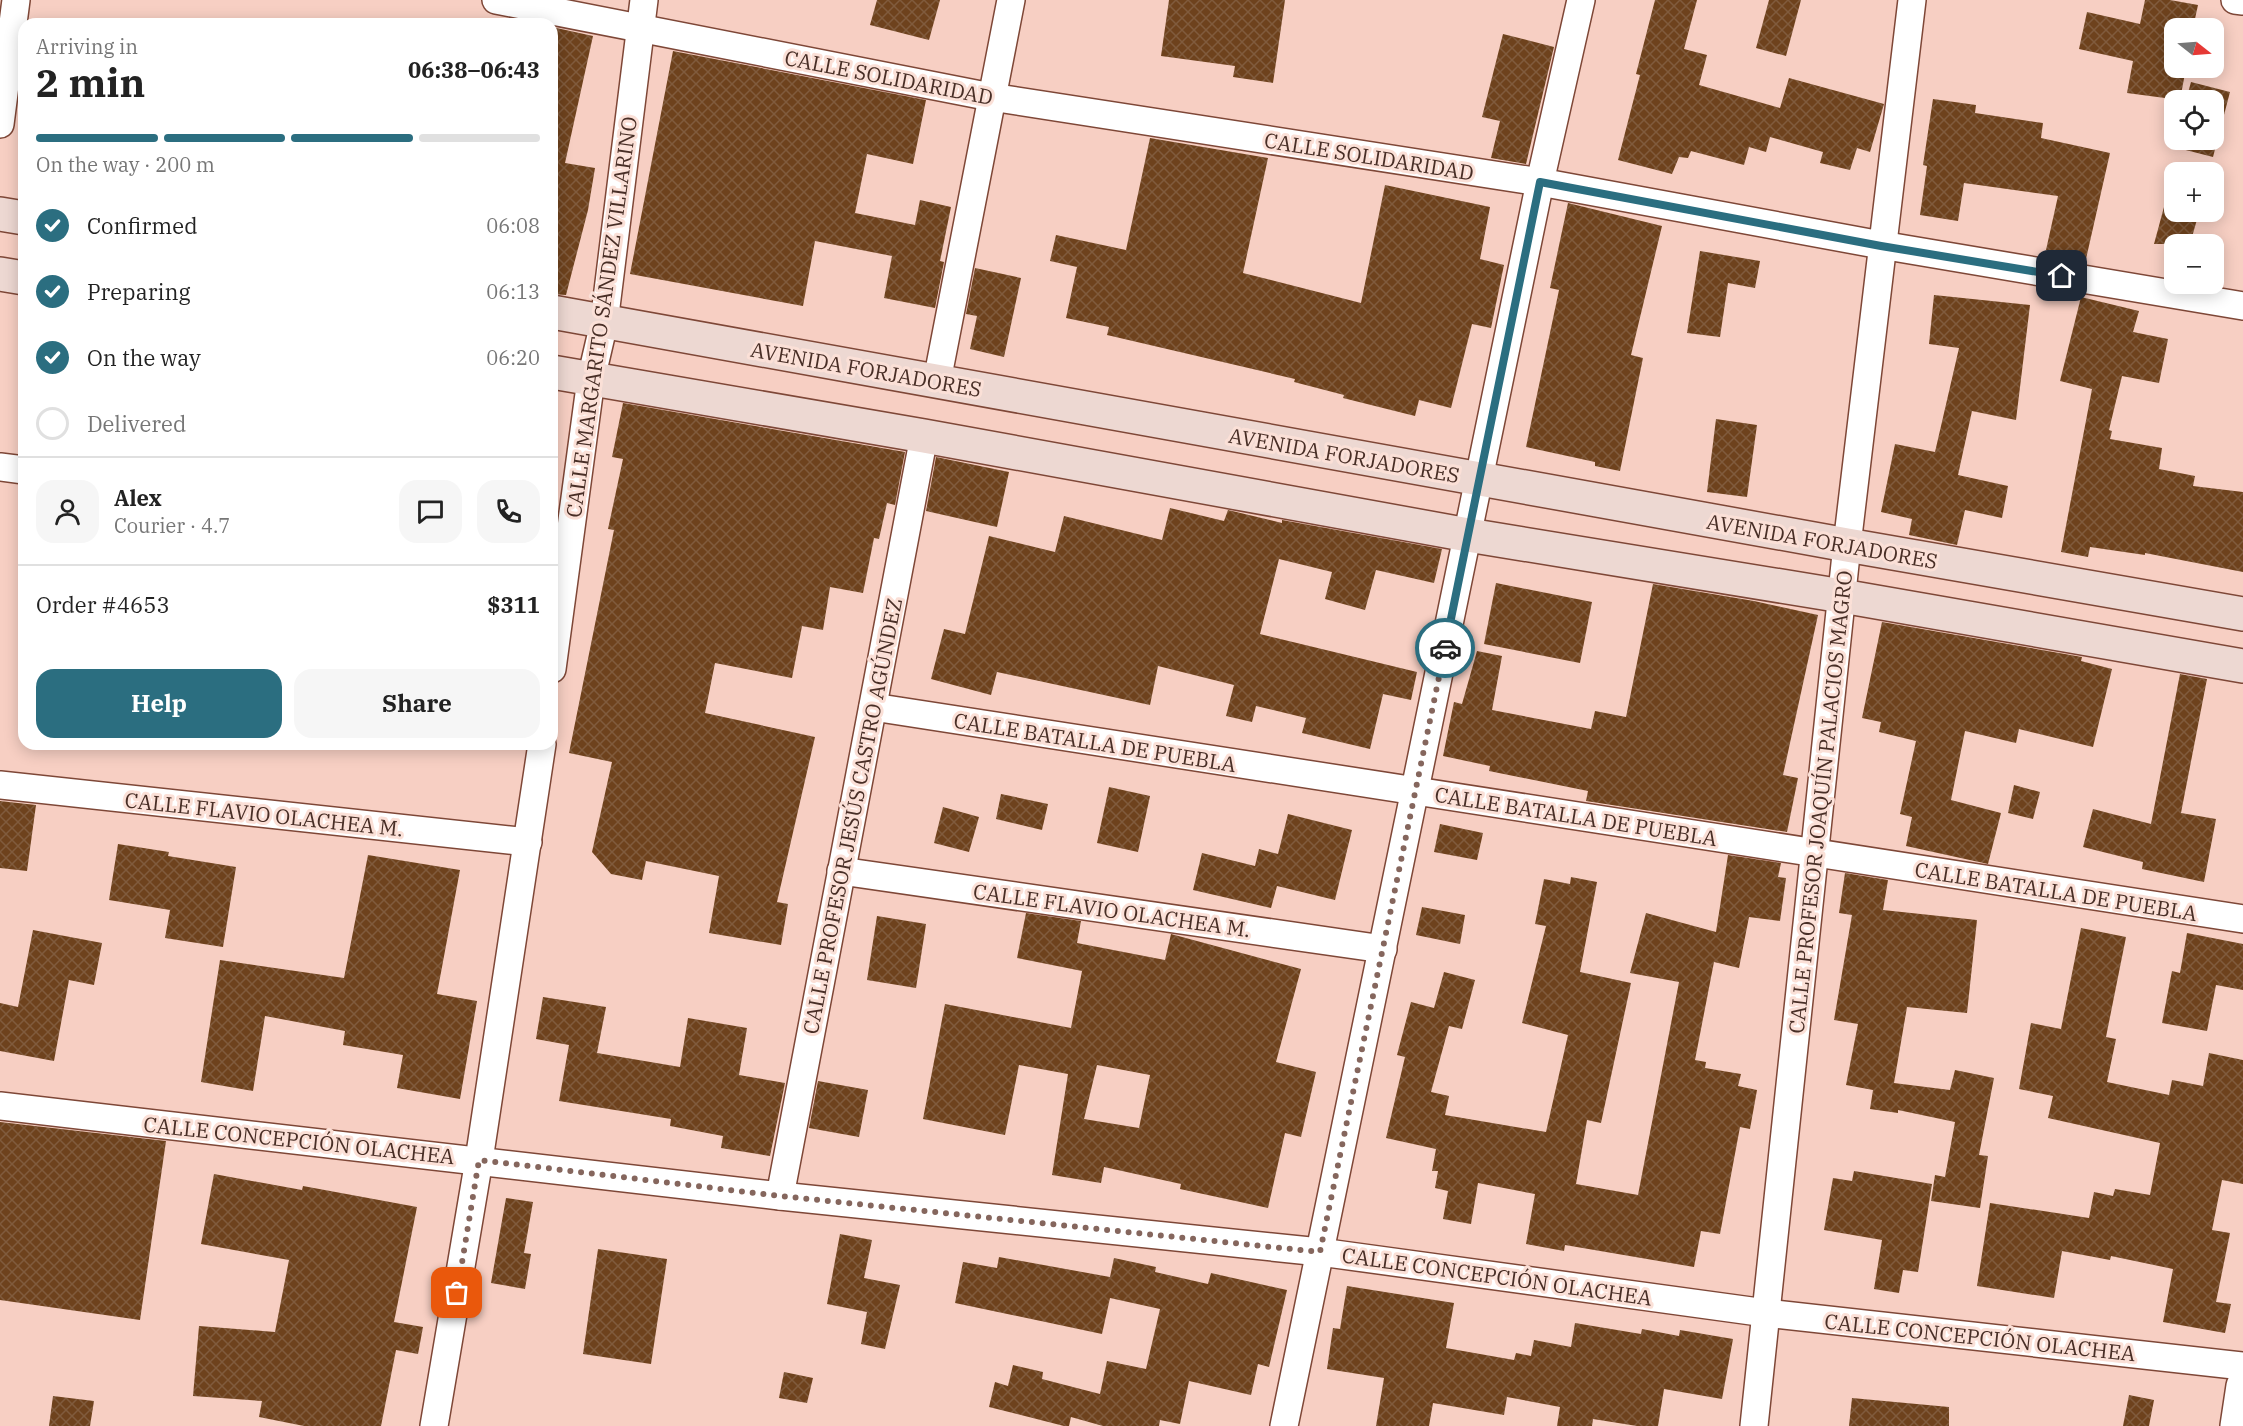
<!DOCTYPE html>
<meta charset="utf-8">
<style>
:root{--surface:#fff;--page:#f6f6f6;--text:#222;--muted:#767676;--line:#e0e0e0;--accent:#2b6e80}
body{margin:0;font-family:"IBM Plex Serif",serif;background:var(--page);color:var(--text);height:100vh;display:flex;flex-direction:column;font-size:22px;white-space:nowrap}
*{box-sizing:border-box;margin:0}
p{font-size:20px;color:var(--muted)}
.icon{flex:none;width:33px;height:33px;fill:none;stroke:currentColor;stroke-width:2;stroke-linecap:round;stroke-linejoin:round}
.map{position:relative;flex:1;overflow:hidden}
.drawer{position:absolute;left:18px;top:18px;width:540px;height:732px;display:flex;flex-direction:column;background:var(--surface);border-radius:18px;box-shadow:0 3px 15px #0003}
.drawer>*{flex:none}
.needle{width:39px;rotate:107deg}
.fabs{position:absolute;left:2164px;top:18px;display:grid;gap:12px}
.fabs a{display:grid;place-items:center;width:60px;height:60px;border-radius:12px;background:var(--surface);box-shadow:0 3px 15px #0003;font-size:30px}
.pin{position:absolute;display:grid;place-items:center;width:51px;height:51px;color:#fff;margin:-26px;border-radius:12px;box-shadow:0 3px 9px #0006}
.courier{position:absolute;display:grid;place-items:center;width:60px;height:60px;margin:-30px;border:4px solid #2b6e80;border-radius:50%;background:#fff;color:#222;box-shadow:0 2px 8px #0007}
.overview em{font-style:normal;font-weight:700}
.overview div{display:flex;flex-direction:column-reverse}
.overview{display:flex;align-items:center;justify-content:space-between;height:102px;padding:0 18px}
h1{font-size:39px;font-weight:700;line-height:45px}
.bar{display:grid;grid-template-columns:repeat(4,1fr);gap:9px 6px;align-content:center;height:72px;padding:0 18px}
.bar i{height:8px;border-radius:4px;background:var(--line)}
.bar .selected{background:var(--accent)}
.bar p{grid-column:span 4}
.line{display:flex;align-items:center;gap:15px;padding:0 18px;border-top:2px solid var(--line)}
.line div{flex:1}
.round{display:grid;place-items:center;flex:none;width:63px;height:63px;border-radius:18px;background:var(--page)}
ol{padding:0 18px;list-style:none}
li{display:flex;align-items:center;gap:18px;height:66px}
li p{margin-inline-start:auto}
li .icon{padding:6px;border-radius:50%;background:var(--accent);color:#fff;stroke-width:4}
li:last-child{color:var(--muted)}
li i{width:33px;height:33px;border:3px solid var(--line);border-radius:50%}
.action{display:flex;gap:12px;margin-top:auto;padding:12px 18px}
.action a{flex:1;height:69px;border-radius:18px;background:var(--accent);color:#fff;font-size:24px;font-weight:700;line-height:69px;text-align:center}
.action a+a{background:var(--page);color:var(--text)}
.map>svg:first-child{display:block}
.building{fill:url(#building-cross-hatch);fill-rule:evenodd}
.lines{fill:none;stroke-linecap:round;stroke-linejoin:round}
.minor-casing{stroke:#7e4737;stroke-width:30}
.tertiary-casing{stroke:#7e4737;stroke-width:36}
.secondary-casing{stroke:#7e4737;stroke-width:36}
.minor{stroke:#fff;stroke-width:27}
.tertiary{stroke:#fff;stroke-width:33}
.secondary{stroke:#edd8d2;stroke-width:33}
.done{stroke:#85665d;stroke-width:6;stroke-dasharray:0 10.8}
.route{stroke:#2b6e80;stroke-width:8}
.labels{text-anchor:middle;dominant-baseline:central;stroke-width:6;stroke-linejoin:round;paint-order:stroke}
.street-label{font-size:21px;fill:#482e26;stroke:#fbe0d7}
</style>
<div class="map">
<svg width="2243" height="1426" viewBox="0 0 2243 1426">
<defs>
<pattern id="building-cross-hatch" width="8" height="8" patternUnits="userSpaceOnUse" patternTransform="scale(1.5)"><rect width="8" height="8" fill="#6e421d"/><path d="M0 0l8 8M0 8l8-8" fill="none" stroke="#805b3d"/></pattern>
</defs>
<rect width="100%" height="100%" fill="#f7cfc3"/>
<g class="building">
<path d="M877,0h63l-11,40 -59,-15z"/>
<path d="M1169,0h116l-12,83 -40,-6 2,-11 -74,-10z"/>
<path d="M1655,0h42l-13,49 23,6 -8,30 81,23 9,-30 95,26 -14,48 -13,-4 -7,22 -30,-7 3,-11 -53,-15 -4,15 -17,-5 -5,18 -53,-14 -3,7 -9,-1 -7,17 -54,-14 22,-85 -4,-1z"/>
<path d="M1769,0h32l-15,56 -30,-8z"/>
<path d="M2145,0h25l28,5 -5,23h-18v40h11l-6,32 -53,-7 6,-32 -54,-12 8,-37 53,12z"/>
<path d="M552,27l41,9 -28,127 30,5 -7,42 -22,85 -14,-1z"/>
<path d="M1503,34l51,13 -28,117 -35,-6 9,-37 -18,-4z"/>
<path d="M673,51l253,49 -13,64 -46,-10 -12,59 60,12 5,-25 31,7 -11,54 4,1 -9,46 -51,-10 8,-42 -77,-15 -12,65 -173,-32z"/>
<path d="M2191,82l39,10 -17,65 -39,-10 2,-7h38v-40h-28z"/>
<path d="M1933,99l43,6 -1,8 68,10 -2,15 69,15 -24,106 -40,-9 12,-54 -94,-13 -6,38 -38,-6 7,-49 -4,-1z"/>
<path d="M1150,138l118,20 -25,115 118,30 24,-118 105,22 -10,52 24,6 -13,63 -19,-4 -21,84 -32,-8 -4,16 -72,-18 1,-3 -50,-13 1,-3 -188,-44 2,-8 -43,-9 11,-51 -27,-6 6,-26 70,15z"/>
<path d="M1568,203l94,23 -31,129 12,3 -23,113 -25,-5v-4l-69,-15 33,-157 -9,-2z"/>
<path d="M2164,207l34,9 -8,28h-36z"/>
<path d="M1700,251l60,10 -5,27 -27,-5 -8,54 -33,-4z"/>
<path d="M975,268l46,10 -17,79 -34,-8 7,-33 -11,-2z"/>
<path d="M1934,295l96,10 -14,115 -44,-9 -14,64 50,11 -6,32 -37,-8 -8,35 -48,-10 3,-16 -31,-7 14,-68 40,8 24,-104 -30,-4z"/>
<path d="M2081,297l58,14 -6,21 35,7 -9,44 -37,-7 -13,54 3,1 -2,8 52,9 -3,21 36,7 -2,10 50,6v80l-98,-19v2l-55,-8 -2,10 -27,-5 31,-163 -32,-8z"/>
<path d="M623,403l282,49 -10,53 -8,-2 -8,36 -5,-1 -11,55 -33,-6 -7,43 -21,-4 -10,52 -77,-15 -10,50 110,24 -38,165 11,2 -7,41 -72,-12 10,-57 -73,-15 -4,19 -31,-6 -19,-22 20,-90 -43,-9 45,-223 -6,-1 15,-70 -11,-2z"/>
<path d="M1716,419l41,6 -10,72 -40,-5z"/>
<path d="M936,457l73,15 -12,55 -71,-16z"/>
<path d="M1170,508l54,13 4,-11 54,13v-3l160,29 -8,34 -58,-13 -11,40 -40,-11 7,-27 -53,-13 -19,75 157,38 -6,28 -28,-6 -13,55 -68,-16 4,-15 -50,-12 -4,16 -26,-6 8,-31 -76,-19 -8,39 -153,-33 -6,23 -60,-16 13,-50 21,5 24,-98 66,16 9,-36 98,24z"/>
<path d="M1496,583l96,19 -12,61 -96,-19z"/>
<path d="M1653,584l101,17 64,14 -35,160 15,3 -11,54 -201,-31 2,-10 -99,-20 1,-5 -47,-10 11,-54 8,2 15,-53 25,5 -10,54 99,19 4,-18 31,6z"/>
<path d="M1882,622l200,35 -1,4 31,8 -19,78 -74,-18 -3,14 -51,-12 -14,69 50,13 -13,51 -82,-18 6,-29 -12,-3 16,-73 -37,-9 2,-10 -19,-4z"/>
<path d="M2180,674l27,5 -26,134 35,6 -12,63 -62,-13 1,-7 -60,-15 10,-38 58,15z"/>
<path d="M2014,785l26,7 -7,27 -25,-6z"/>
<path d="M1109,787l41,9 -12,56 -41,-9z"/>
<path d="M1001,794l47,10 -6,26 -46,-11z"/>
<path d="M0,801l36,4 -9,66 -27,-3z"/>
<path d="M943,807l36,10 -10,35 -35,-9z"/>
<path d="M1288,814l64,16 -17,70 -58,-14 -6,22 -78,-18 9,-37 53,13 4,-17 19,5z"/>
<path d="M1440,824l43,9 -6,27 -43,-8z"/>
<path d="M118,844l51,8 -1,4 68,11 -13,80 -58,-9 5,-28 -61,-10z"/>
<path d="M368,855l92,15 -23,124 40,7 -17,98 -63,-11 6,-33 -60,-10 2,-14 -80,-15 -12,75 -52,-9 19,-122 124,18z"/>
<path d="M1728,855l53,8 -3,14 8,1 -6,43 -31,-4 -10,51 -25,-6 -19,98 11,2 -1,6 36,6 -3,12 19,4 -7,39 -10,-2 -20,107 -19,-3 -7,36 -129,-22 -1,6 -38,-7 9,-50 -57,-11 -7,41 -28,-5 5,-28 -13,-3 3,-17h-6l4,-22 -50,-11 19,-81 -8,-2 14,-53 23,6 10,-36 31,8 -13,49 -13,-3 -18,66 18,4 -4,19 101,17 22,-97 -46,-12 24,-97 -11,-2 9,-45 26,5 1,-7 26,5 -17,90 51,11 -30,140 -14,-3 -11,64 62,11 41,-213 -49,-9 16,-60 70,19z"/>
<path d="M1845,873l43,7 -5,30 94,10 -10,93 -60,-6 -13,76 56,7 5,-20 39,8 -15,77 9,1 -8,52 -49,-7 4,-26 10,2 10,-55 -57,-12v3l-28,-4 3,-19 -27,-5 12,-61 -24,-4 18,-105 -13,-2z"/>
<path d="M1422,907l43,8 -5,29 -44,-9z"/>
<path d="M1026,913l55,8 -4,22 88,17 6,-26 130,35 -25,93 40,10 -15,65 -16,-4 -17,75 -88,-19 1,-5 -77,-17 -3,16 -49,-8 16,-101 -49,-9 -14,70 -82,-16 22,-115 126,24 11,-57 -65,-13zM1097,1065l53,10 -11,53 -55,-9z"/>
<path d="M877,916l49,8 -10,64 -49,-8z"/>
<path d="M2081,928l45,9 -20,100 10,2 -9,43 62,13 3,-15 31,6 6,-33 34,7v124l-21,-4 -10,50 18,3 -14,69 15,2 -6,29 -62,-11 10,-53 -62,-13 -1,4 -48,-9 -8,47 -77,-12 13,-83 99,15 5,-26 19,4 2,-7 35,6 10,-52 -112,-25 5,-22 -34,-7 12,-66 30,6z"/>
<path d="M33,930l69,13 -8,42 -25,-5 -15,81 -54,-10v-48l18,4z"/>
<path d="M2187,933l56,11v46l-27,-5 -9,46 -45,-8 10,-52 8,2z"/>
<path d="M543,997l63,10 -9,46 83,14 8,-49 59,10 -8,47 46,8 -15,73 -49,-8 2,-12 -53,-10 1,-7 -112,-18 10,-56 -33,-6z"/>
<path d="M818,1081l50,9 -9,47 -50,-9z"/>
<path d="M0,1122l166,19 -26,179 -140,-20z"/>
<path d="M1854,1171l78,13 -14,88 -15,-2 -4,23 -25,-4 8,-49 -58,-10 9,-52 19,3z"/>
<path d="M214,1174l88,16 1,-4 114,21 -23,115 29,5 -5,27 -22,-4 -15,76h-77l-45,-9 3,-16 -69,-5 6,-70 76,6 14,-72 -88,-16z"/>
<path d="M506,1198l27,4 -9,51 7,1 -6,35 -34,-6z"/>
<path d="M840,1234l32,6 -8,38 36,7 -15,64 -24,-5 6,-32 -40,-8z"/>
<path d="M598,1249l69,10 -16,105 -68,-10z"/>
<path d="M999,1257l111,20 4,-19 42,9 -1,5 53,12 3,-11 76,17 -18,77 -11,-3 -7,31 -62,-14 -9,43 -20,-4 -1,6h-56l-32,-9 -2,9h-5l-75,-19 6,-25 13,4 5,-21 30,7 -1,7 58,15 7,-33 39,8 14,-60 -50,-11 -8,36 -147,-31 8,-41 34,6z"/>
<path d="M1347,1286l107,17 -8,45 68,12 2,-7 15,3 3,-16 37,7 4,-24 66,11 1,-5 37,7 1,-6 53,9 -11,60 -58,-10 -6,37h-21l-44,-7 -1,7h-35l3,-19 -53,-10 -3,18 -71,-12 -4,23h-53l8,-48 -57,-9 6,-41 7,1z"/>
<path d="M784,1372l29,6 -6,25 -28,-5z"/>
<path d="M2129,1395l25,5 -5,26h-26z"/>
<path d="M53,1396l41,5 -4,25h-41z"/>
<path d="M1852,1398l97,9v19h-100z"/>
</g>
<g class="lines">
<defs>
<g id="minor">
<path d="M496,0l495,97 549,85 341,63 362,61"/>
<path d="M2235,0l8,1"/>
<path d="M0,124l16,-124"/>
<path d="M937,381l74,-381"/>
<path d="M0,467l24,3"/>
<path d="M552,669l39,-290 13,-56 40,-323"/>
<path d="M873,707l1370,212"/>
<path d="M0,785l528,57"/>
<path d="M841,871l542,78"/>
<path d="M0,1106l780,90 540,56 446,61 477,53"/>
<path d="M780,1196l144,-760"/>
<path d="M434,1426l45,-266 63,-416"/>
<path d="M1284,1426l256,-1244 41,-182"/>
<path d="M1754,1426l93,-881 65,-545"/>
</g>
<path id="tertiary" d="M2237,1426l6,-40"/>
<g id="secondary">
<path d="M0,214l24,4"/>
<path d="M0,274l24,4"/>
<path d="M552,312l1295,233 396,69"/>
<path d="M552,372l372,64 544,99 374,61 401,70"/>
</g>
</defs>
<use href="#minor" class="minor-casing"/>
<use href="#tertiary" class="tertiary-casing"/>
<use href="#secondary" class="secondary-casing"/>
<use href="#minor" class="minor"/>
<use href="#tertiary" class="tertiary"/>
<use href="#secondary" class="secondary"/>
</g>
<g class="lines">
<path class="done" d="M457,1293l22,-133 301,36 540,56 125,-604"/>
<path class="route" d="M1445,648l95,-466 341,64 181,30"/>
</g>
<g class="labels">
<g class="street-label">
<text transform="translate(889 77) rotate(11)">CALLE SOLIDARIDAD</text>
<text transform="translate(1369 156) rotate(9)">CALLE SOLIDARIDAD</text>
<text transform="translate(601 317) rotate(-82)">CALLE MARGARITO SÁNDEZ VILLARINO</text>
<text transform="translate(866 369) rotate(10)">AVENIDA FORJADORES</text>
<text transform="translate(1344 455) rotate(10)">AVENIDA FORJADORES</text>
<text transform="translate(1822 541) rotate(10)">AVENIDA FORJADORES</text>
<text transform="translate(1095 742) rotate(9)">CALLE BATALLA DE PUEBLA</text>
<text transform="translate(1820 802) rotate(-84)">CALLE PROFESOR JOAQUÍN PALACIOS MAGRO</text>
<text transform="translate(264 814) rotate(6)">CALLE FLAVIO OLACHEA M.</text>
<text transform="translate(852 816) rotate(-79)">CALLE PROFESOR JESÚS CASTRO AGÚNDEZ</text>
<text transform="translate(1576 816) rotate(9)">CALLE BATALLA DE PUEBLA</text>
<text transform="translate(2056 891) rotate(9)">CALLE BATALLA DE PUEBLA</text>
<text transform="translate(1112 910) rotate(8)">CALLE FLAVIO OLACHEA M.</text>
<text transform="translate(299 1140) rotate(6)">CALLE CONCEPCIÓN OLACHEA</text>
<text transform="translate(1497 1276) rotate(8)">CALLE CONCEPCIÓN OLACHEA</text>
<text transform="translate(1980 1337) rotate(6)">CALLE CONCEPCIÓN OLACHEA</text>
</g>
</g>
</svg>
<div class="fabs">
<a><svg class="needle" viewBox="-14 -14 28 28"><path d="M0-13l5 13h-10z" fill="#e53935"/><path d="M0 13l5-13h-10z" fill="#767676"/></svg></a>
<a><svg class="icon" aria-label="locate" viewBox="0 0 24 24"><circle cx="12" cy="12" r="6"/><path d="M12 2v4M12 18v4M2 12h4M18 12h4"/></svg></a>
<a>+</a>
<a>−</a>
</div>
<div class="pin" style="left:457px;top:1293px;background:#ea580c"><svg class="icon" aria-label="bag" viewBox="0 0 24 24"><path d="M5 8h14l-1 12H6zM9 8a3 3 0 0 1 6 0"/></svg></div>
<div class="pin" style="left:2062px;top:276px;background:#1f2937"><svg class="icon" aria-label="home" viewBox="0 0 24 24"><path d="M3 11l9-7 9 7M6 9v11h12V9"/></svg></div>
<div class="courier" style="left:1445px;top:648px"><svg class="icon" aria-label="car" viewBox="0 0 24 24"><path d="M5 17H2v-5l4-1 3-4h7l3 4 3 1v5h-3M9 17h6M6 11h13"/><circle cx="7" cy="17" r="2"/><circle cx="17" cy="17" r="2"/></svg></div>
<section class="drawer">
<div class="overview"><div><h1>2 min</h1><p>Arriving in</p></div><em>06:38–06:43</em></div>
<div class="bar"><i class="selected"></i><i class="selected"></i><i class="selected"></i><i></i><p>On the way · 200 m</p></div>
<ol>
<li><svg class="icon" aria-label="check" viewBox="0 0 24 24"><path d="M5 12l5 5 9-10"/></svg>Confirmed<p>06:08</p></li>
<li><svg class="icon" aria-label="check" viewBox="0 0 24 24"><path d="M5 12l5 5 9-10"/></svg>Preparing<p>06:13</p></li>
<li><svg class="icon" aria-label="check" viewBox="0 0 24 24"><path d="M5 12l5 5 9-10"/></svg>On the way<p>06:20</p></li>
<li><i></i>Delivered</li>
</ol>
<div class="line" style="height:108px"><a class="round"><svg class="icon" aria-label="person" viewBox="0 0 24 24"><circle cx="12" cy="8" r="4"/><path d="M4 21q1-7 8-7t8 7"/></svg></a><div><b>Alex</b><p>Courier · 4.7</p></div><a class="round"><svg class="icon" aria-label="chat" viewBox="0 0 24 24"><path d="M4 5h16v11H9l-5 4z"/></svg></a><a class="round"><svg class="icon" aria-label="phone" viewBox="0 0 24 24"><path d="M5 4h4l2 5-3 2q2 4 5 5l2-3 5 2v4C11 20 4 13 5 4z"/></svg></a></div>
<div class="line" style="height:78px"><div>Order #4653</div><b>$311</b></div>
<div class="action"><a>Help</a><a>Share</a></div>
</section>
</div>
